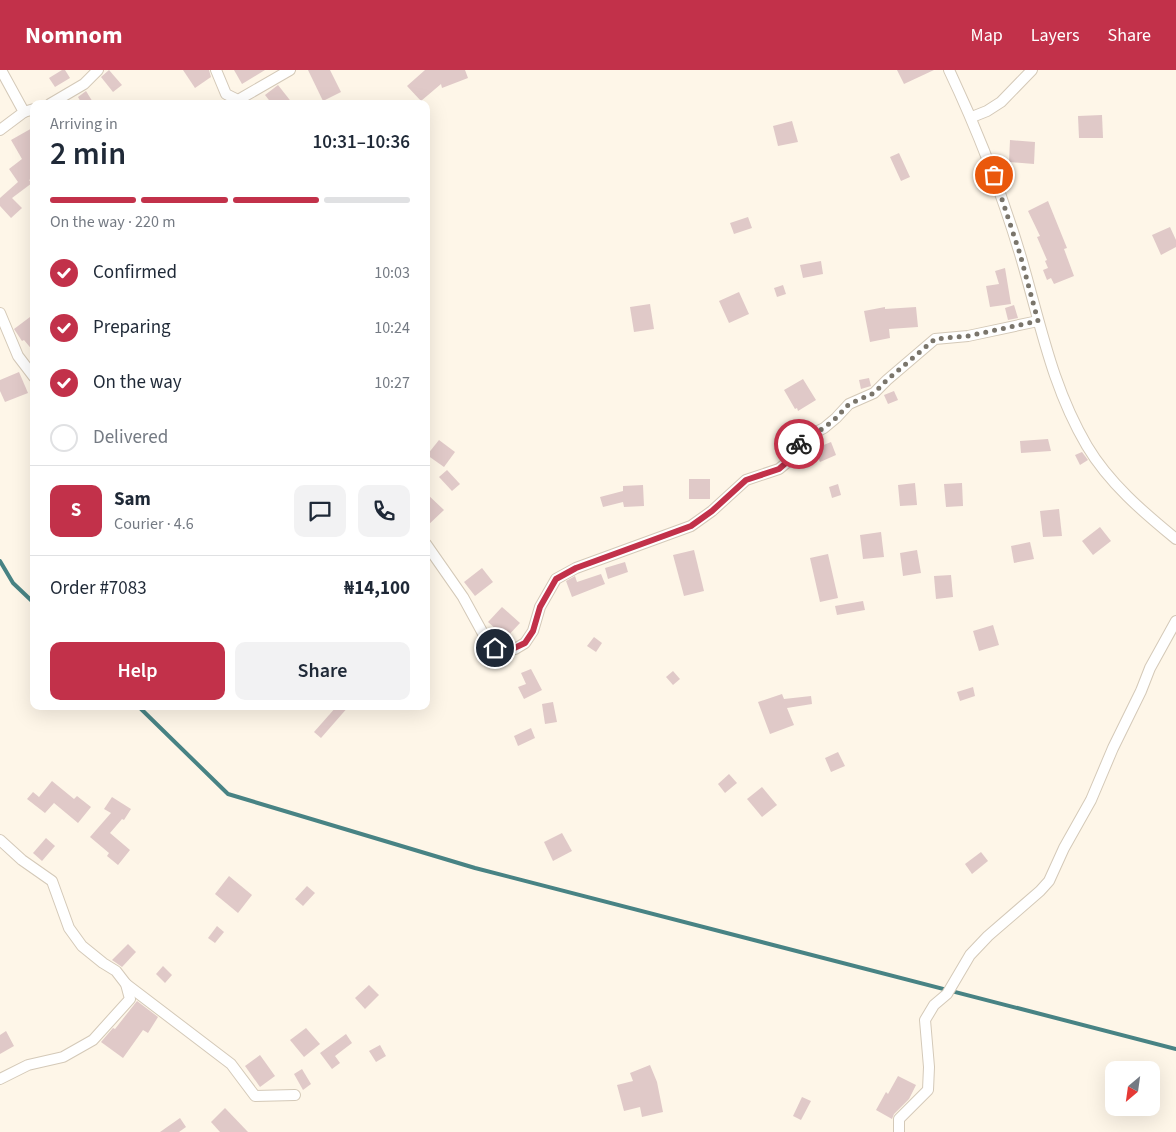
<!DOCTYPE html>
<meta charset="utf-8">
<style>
:root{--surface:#fff;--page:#f2f2f3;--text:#1f2937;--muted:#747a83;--line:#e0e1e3;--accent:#c2314a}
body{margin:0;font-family:"Source Sans 3",sans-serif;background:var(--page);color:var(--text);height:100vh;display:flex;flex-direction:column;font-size:19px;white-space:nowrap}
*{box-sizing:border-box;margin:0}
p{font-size:16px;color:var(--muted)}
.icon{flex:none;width:28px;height:28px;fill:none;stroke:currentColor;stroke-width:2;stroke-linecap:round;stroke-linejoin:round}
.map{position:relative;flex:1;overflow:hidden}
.sheet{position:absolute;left:30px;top:30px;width:400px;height:610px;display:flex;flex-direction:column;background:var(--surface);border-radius:10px;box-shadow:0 5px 20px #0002}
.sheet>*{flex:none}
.needle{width:32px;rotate:209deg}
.tools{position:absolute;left:1105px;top:991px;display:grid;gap:10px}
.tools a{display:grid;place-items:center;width:55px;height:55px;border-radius:10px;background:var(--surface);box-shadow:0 5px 20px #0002;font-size:25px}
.pin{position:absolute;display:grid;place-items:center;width:42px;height:42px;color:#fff;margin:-21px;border:2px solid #fff;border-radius:50%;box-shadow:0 1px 5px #0007}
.courier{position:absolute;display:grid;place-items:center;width:50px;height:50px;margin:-25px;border:4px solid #c2314a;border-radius:50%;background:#fff;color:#222;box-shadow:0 1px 6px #0007}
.overview em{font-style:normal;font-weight:600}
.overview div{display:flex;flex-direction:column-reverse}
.overview{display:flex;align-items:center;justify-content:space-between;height:85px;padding:0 20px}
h1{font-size:32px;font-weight:600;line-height:38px}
.bar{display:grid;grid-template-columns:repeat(4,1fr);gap:8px 5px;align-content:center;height:60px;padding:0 20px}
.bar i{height:6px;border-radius:4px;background:var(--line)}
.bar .active{background:var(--accent)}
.bar p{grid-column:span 4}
.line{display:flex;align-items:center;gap:12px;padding:0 20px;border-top:1px solid var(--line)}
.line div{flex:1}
.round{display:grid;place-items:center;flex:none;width:52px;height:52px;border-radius:10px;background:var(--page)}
ol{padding:0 20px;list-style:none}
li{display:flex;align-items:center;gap:15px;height:55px}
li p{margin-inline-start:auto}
li .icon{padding:5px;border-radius:50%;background:var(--accent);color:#fff;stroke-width:4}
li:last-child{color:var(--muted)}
li i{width:28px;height:28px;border:2px solid var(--line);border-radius:50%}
.button{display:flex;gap:10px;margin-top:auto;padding:10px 20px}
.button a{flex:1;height:58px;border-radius:10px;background:var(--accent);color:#fff;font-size:20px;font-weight:600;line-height:58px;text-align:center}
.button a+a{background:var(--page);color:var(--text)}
header{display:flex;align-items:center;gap:30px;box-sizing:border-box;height:70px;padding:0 25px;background:var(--accent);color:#fff}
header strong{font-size:24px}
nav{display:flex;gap:28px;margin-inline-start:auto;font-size:18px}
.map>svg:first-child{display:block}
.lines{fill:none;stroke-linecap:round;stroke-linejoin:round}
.stream{stroke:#488384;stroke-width:4}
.building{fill:#e0c9c8}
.minor-casing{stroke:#d4c9b8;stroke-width:12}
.minor{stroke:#fff;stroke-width:10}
.done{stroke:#7a756b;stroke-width:5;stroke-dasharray:0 9}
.route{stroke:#c2314a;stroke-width:6}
</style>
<header>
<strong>Nomnom</strong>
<nav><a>Map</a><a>Layers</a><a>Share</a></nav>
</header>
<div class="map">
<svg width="1176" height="1062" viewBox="0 0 1176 1062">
<rect width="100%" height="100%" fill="#fef6e8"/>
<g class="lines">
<g class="stream">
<path d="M0,491l13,22 21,20"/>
<path d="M138,636l90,88 247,74 701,181"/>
</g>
</g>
<g class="building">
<path d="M62,0h3l5,8 -15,9 -6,-9z"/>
<path d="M109,0l13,15 -9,7 -12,-15z"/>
<path d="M183,0h26l2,7 -16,11z"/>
<path d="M234,0h31l-23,14z"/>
<path d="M308,0h22l11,22 -18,9z"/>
<path d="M425,0h40l3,8 -26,10 -1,-4 -20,17 -14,-15z"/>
<path d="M897,0h37l-30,14z"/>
<path d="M278,15l15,19h-21l-7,-9z"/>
<path d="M86,21l8,13h-12l-4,-7z"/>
<path d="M1102,45l1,23h-24l-1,-22z"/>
<path d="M792,51l6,21 -20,4 -5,-20z"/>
<path d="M34,57v50l-5,3 3,3 -20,15 10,10 -11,10 -11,-12v-8l18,-16 -9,-13 13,-10 -11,-19z"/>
<path d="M1010,70l25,2 -1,22 -25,-2z"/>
<path d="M899,83l11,24 -9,4 -11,-24z"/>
<path d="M1048,131l19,47 -3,1 10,27 -20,8 -3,-6 -4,2 -4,-10 5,-2 -3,-7 2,-1 -10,-23 3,-1 -12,-25z"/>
<path d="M748,147l4,11 -18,6 -4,-11z"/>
<path d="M1170,157l6,13v7l-15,8 -9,-20z"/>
<path d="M821,191l2,13 -20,4 -3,-13z"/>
<path d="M1005,198l6,36 -21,3 -4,-21 13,-2 -4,-13z"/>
<path d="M783,215l3,9 -9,3 -3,-9z"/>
<path d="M739,222l10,22 -20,9 -10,-22z"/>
<path d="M650,234l4,25 -20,3 -4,-25z"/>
<path d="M1014,235l4,13 -10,2 -3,-12z"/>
<path d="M885,237v2l31,-2 2,20 -29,2 1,9 -20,4 -6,-31z"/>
<path d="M34,244v38l-10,-12 -2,1 -8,-12z"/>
<path d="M19,302l9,21 -23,9 -5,-11v-11z"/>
<path d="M869,308l2,8 -10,3 -2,-9z"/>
<path d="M803,309l13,21 -18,11 -1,-3 -2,1 -11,-19z"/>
<path d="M894,321l4,9 -10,4 -4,-9z"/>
<path d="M1048,369l3,12 -30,2 -1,-12z"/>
<path d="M439,370l16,12 -11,15 -17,-12z"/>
<path d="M831,372l5,13 -16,7 -6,-13z"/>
<path d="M1082,382l6,8 -8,5 -5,-10z"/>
<path d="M447,400l13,14 -8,7 -13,-14z"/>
<rect x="689" y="409" width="21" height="20"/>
<path d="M915,413l2,22 -17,1 -2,-21z"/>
<path d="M962,413l1,23 -17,1 -2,-23z"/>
<path d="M838,414l3,11 -9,3 -3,-11z"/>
<path d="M643,415l1,21 -20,1 -1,-5 -20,5 -3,-10 23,-6v-5z"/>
<path d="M426,423l18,17 -18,17z"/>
<path d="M1059,439l3,27 -19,1 -3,-26z"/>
<path d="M1100,457l11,14 -18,14 -11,-14z"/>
<path d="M881,462l3,25 -21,2 -3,-24z"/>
<path d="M1030,472l4,17 -20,4 -3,-17z"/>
<path d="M694,480l10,41 -20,5 -11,-41z"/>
<path d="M917,480l4,23 -18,3 -3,-23z"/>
<path d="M828,484l10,44 -18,4 -10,-44z"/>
<path d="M625,492l3,10 -20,7 -3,-11z"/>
<path d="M482,498l11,14 -18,14 -11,-14z"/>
<path d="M601,504l4,10 -33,13 -6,-16 9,-5 2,6z"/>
<path d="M951,505l2,22 -17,2 -2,-23z"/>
<path d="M863,531l2,9 -28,5 -2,-9z"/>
<path d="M502,537l18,16 -14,15 -18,-16z"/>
<path d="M993,555l6,20 -20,6 -6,-20z"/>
<path d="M594,567l8,6 -6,9 -9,-6z"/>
<path d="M531,599l11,21 -18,9 -6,-12 8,-3 -5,-11z"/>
<path d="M673,601l7,8 -7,6 -7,-8z"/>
<path d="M973,617l2,9 -15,5 -3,-9z"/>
<path d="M782,624l2,5 27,-3 1,8 -25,4 7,17 -24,9 -12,-32z"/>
<path d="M553,632l4,20 -12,2 -3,-20z"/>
<path d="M337,636h12l-28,32 -7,-6z"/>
<path d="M531,658l4,10 -17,8 -4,-10z"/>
<path d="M838,682l7,14 -14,6 -6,-14z"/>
<path d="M729,704l8,9 -12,10 -7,-9z"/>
<path d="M52,711l22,18 3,-3 14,11 -13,16 -24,-20 -9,10 -18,-14 6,-7 6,5z"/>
<path d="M762,717l15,18 -15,12 -15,-18z"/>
<path d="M112,727l19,12 -7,11 -2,-1 -12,14 20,17 -12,15 -11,-9 2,-3 -19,-16 21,-24 -7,-4z"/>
<path d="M562,763l10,18 -19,10 -9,-19z"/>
<path d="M46,768l9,8 -13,15 -9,-8z"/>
<path d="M981,782l7,9 -16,13 -7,-10z"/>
<path d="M229,806l23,19 -14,18 -23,-19z"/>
<path d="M307,816l8,7 -12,13 -8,-7z"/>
<path d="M217,856l7,6 -9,11 -7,-5z"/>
<path d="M128,874l8,8 -14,15 -10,-7z"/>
<path d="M163,896l9,9 -7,8 -9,-9z"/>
<path d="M369,915l10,10 -14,14 -10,-11z"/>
<path d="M137,931l21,16 -10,16 -5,-3 -20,28 -22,-16 12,-14 2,1z"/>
<path d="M306,958l14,16 -16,13 -14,-17z"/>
<path d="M6,961l8,15 -14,8v-19z"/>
<path d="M346,964l6,9 -17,13 5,7 -8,6 -12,-16z"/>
<path d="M380,975l6,11 -10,6 -7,-11z"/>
<path d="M260,985l15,21 -15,11 -15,-21z"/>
<path d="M650,995l7,17 6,30 -21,5 -2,-10 -16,4 -7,-26 16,-4 -3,-8z"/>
<path d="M302,999l9,15 -8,6 -9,-16z"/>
<path d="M898,1006l18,9 -7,14 -15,15 -2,5 -16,-9 10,-18 2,2z"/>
<path d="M802,1027l9,4 -10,19 -8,-4z"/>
<path d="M225,1038l23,24h-28l-9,-10z"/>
<path d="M180,1048l6,9 -7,5h-19z"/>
</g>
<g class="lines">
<defs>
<g id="minor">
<path d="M216,0l10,24 12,6 52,-30"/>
<path d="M949,0c28,59 52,121 71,184 20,67 31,131 67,192 22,37 56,66 89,93"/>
<path d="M50,34l34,-20 14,-14"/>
<path d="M24,42l10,-3"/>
<path d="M972,47l15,-6 14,-9 31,-32"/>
<path d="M0,60l24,-18 -23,-42"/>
<path d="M0,243l18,43 16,21"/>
<path d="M426,474l37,53 23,42 9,9 10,4 10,-3 10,-6 8,-12 7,-24 16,-28 20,-11 115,-42 21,-15 34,-31 33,-11 17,-14 3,-11 5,-6 20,-10 12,-10 13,-14 25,-11 13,-13 48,-41 33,-3 70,-15"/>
<path d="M0,770l22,20 30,21 17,47 13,18 21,17 13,8 10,13 4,15 -37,41 -30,17 -35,8 -28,14"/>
<path d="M126,914l105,80 24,32 40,-1"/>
<path d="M899,1062v-13l29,-29 1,-23 -4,-47 9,-15 13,-11 23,-39 18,-19 52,-45 9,-10 15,-33 27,-48 22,-52 28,-57 9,-23 26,-47"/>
</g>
</defs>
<use href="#minor" class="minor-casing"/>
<use href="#minor" class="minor"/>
</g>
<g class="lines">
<path class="done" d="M799,374l5,-6 20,-10 12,-10 13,-14 25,-11 13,-13 48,-41 33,-3 70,-15 -18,-67 -26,-79"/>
<path class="route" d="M495,578l11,4 19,-9 8,-12 7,-24 16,-28 20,-11 115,-42 21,-15 34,-31 33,-11 17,-15 3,-10"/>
</g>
</svg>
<div class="tools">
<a><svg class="needle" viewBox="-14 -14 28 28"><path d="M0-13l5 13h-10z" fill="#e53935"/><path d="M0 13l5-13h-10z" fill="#747a83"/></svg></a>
</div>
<div class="pin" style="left:994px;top:105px;background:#ea580c"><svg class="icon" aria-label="bag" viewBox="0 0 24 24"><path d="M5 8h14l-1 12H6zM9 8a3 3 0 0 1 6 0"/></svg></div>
<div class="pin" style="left:495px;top:578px;background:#1f2937"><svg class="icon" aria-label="home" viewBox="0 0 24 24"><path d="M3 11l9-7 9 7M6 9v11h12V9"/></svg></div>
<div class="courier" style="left:799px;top:374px"><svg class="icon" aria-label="bike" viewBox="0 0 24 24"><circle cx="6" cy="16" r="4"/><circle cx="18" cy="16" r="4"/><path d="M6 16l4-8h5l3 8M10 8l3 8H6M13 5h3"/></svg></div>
<section class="sheet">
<div class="overview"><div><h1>2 min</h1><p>Arriving in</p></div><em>10:31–10:36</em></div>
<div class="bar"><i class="active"></i><i class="active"></i><i class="active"></i><i></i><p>On the way · 220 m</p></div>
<ol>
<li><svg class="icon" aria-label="check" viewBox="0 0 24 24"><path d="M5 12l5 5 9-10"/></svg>Confirmed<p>10:03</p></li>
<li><svg class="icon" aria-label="check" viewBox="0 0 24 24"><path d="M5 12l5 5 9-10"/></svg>Preparing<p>10:24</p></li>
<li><svg class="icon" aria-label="check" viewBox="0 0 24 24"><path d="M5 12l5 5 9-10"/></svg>On the way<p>10:27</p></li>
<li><i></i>Delivered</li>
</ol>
<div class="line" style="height:90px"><b class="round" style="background:var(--accent);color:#fff">S</b><div><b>Sam</b><p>Courier · 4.6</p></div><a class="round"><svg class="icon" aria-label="chat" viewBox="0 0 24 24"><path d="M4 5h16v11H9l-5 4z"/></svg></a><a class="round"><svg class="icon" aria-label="phone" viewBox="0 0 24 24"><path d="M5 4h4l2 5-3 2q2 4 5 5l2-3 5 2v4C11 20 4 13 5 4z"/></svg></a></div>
<div class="line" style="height:65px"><div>Order #7083</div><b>₦14,100</b></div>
<div class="button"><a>Help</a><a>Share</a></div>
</section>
</div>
